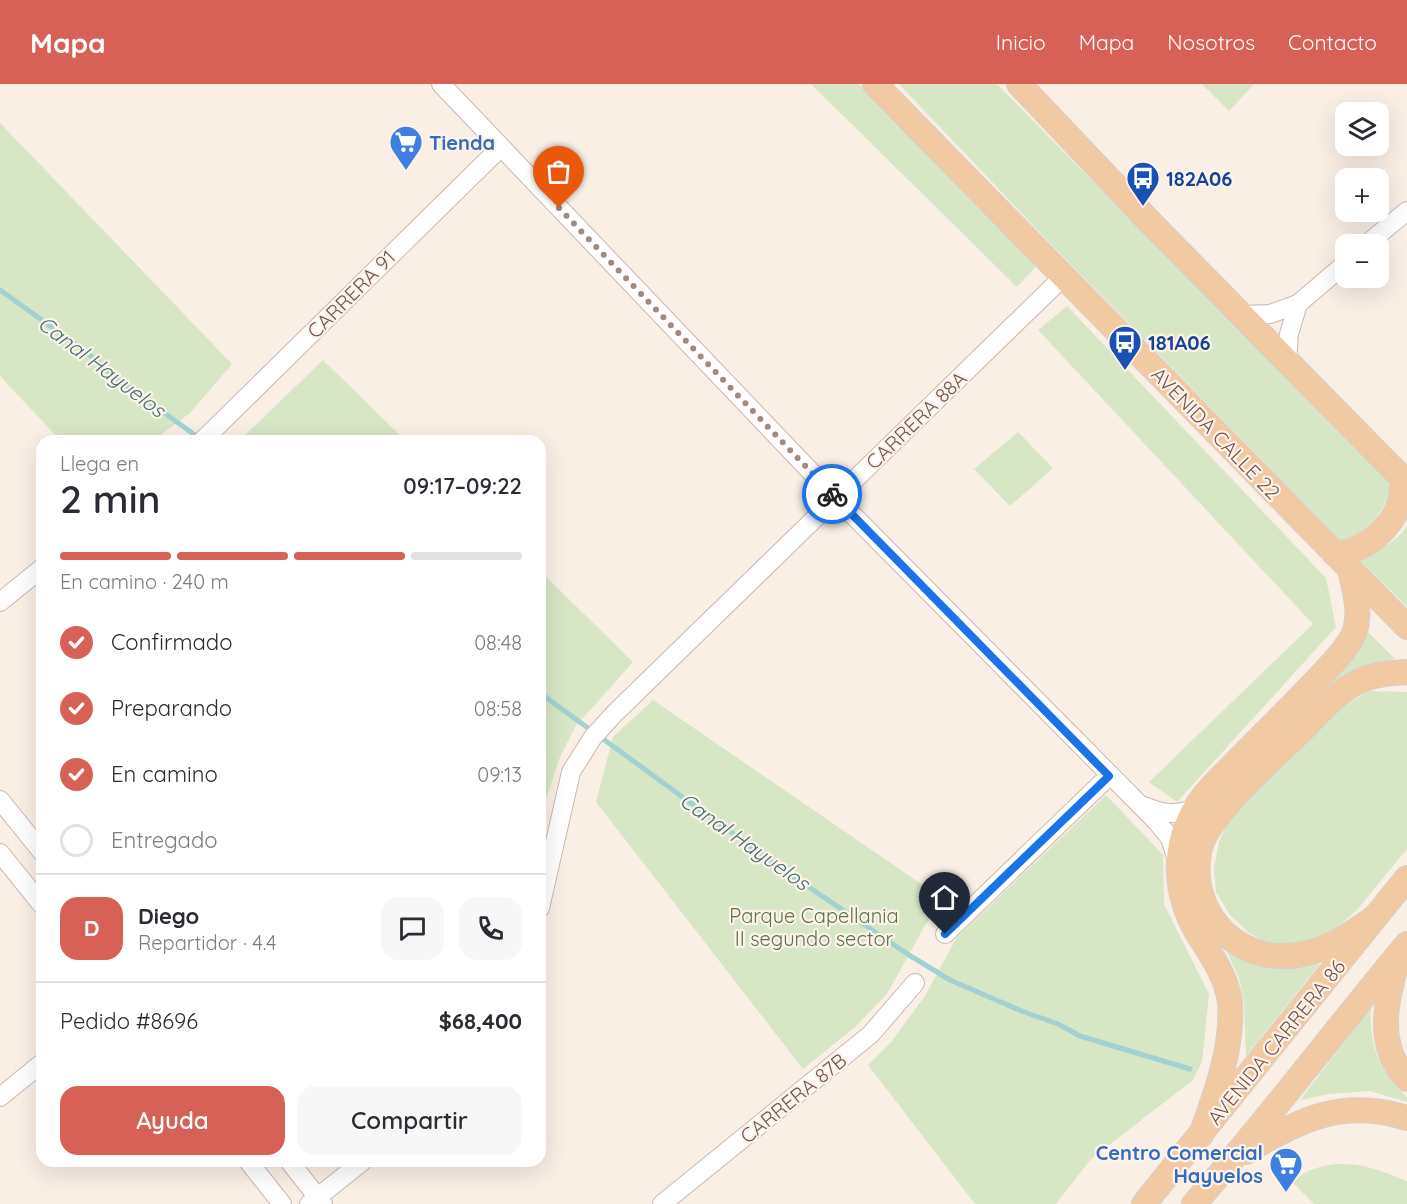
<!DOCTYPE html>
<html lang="es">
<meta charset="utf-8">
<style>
:root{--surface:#fff;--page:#f7f7f7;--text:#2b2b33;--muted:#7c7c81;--line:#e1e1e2;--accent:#d76157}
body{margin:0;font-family:Quicksand,sans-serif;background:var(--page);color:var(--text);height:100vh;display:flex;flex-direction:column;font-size:22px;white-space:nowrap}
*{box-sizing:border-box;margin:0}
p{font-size:20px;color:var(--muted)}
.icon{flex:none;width:33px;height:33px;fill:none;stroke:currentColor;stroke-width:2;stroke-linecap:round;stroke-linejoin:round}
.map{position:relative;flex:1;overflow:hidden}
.panel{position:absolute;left:36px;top:351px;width:510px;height:732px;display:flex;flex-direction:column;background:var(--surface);border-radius:18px;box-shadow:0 6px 24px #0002}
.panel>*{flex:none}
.controls{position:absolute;left:1335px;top:18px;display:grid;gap:12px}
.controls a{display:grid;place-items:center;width:54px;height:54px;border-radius:12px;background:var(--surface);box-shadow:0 6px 24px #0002;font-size:30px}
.pin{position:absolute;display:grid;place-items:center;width:51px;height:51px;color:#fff;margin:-62px -26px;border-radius:50% 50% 50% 0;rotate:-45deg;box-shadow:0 0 6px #0007}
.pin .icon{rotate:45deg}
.courier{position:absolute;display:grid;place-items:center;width:60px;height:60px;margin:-30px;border:4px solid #1a73e8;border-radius:50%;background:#fff;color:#222;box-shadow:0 2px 8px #0007}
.head em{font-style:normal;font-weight:600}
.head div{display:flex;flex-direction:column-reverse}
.head{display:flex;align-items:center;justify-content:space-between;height:102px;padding:0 24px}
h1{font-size:39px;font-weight:600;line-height:45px}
.bar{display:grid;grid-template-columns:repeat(4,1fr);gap:9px 6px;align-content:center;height:72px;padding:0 24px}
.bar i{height:8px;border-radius:4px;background:var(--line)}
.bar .selected{background:var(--accent)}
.bar p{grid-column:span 4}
.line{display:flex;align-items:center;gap:15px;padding:0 24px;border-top:2px solid var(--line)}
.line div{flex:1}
.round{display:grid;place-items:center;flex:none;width:63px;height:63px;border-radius:18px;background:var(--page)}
ol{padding:0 24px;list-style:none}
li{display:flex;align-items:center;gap:18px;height:66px}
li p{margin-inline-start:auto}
li .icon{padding:6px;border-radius:50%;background:var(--accent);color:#fff;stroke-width:4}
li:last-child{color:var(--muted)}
li i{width:33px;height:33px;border:3px solid var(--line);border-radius:50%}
.cta{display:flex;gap:12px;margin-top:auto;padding:12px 24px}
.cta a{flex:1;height:69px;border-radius:18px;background:var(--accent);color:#fff;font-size:24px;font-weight:600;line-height:69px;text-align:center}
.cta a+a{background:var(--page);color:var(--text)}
header{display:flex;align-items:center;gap:36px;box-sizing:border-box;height:84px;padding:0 30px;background:var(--accent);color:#fff}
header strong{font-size:28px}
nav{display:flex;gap:33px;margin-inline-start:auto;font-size:21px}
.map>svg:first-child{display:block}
.green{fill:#d7e6c5}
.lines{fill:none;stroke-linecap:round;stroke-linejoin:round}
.stream{stroke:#a3d1d2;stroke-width:5}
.minor-casing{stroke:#ccb8b0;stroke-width:20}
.major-casing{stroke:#d7cfcd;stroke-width:26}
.minor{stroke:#fff;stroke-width:18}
.major{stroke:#f1caa4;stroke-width:24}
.done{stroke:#a08a82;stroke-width:6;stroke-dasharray:0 10.8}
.route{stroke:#1a73e8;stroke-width:8}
.labels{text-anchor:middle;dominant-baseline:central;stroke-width:4.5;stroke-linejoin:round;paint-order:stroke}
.shop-label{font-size:20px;font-weight:bold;fill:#366cbe;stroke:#fdf3eb;text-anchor:start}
.transit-label{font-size:20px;font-weight:bold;fill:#164399;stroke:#fdf3eb;text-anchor:start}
.street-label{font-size:20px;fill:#70544d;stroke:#fdf3eb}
.park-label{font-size:20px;fill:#5b7447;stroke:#fdf3eb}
.water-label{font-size:21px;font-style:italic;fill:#427273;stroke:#fdf3eb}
</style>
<header>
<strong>Mapa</strong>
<nav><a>Inicio</a><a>Mapa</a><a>Nosotros</a><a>Contacto</a></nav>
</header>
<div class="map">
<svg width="1407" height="1120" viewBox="0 0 1407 1120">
<rect width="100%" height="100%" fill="#faefe5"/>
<g class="green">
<path d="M811,0h48l178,181 -20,22z"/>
<path d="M899,0h98l395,401c-8,28 -23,44 -48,59l-297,-304z"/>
<path d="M1202,0h52l-25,27z"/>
<path d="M0,39l232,241 -42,49 -38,28h-91l-61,-65z"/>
<path d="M1067,222l259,272 10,49 -159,175 -28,-20 164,-158 -275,-294z"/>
<path d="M323,276l83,81h-167z"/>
<path d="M1018,348l35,36 -43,38 -36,-37z"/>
<path d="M1407,442v81l-49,-49c19,-7 38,-15 49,-32z"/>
<path d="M540,487l93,91 -58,65 -15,30 -20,60z"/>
<path d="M1364,544l31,31 -44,12 -19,12z"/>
<path d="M1370,607l37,1v157l-51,62 -24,21 -20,11 -25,4 -20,-4 -18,-10 -19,-18 -14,-23 -2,-25 5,-25 11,-27 113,-109z"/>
<path d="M653,616l290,199 -19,28 -37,67 -32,33 -52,42 -207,-267 17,-65z"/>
<path d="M1106,711l57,60 1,49 45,90 -7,68 -9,18 -102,79 -35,45h-81l-107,-139 23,-23 34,-46 32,-59z"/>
<path d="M1225,864c29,23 60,25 95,16l-74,92 -2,-52 -5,-26z"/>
<path d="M1371,923c-2,36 8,66 36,90v5l-37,-11 -41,3 -29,6z"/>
<path d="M1339,1080c26,-1 45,8 68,17v23h-93l-22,-22c14,-12 29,-17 47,-18z"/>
</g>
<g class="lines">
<g class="stream">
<path d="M0,206l81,58 42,35 76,55"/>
<path d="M540,609l229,167 140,95 41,25 74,32 34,12 22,12 110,33"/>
</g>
<defs>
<g id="minor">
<path d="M441,0l395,414 321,324 13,16 7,22"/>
<path d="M1367,160l40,-33"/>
<path d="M1242,231l28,-1 28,-10 48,-41"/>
<path d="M1287,277l2,-27 9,-30"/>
<path d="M202,357l299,-294"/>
<path d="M0,518l42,-34"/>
<path d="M0,716l42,52"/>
<path d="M1144,722c19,8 32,10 51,2"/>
<path d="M0,769l42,52"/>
<path d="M540,824l31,-136 22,-35 22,-24 448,-436"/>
<path d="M945,850l164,-158"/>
<path d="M0,1013l42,-34"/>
<path d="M248,1077l34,43"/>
<path d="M289,1077l34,43"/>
<path d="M309,1120l54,-43"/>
<path d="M662,1120l209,-170 44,-51"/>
</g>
<g id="major">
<path d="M875,0l532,543"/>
<path d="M1019,0l128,135 260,264"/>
<path d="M1335,470c6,-1 13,-2 18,-4 29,-11 53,-40 49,-72"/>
<path d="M1375,833c-21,15 -42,30 -67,36 -65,17 -120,-36 -109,-100 1,-9 8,-22 13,-29 25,-34 58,-63 88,-92 17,-17 36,-40 58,-50 16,-8 32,-9 49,-10"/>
<path d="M1398,875c-12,40 -23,87 9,120"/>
<path d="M1201,1051c15,-42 32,-86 29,-132 -3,-26 -19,-48 -32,-69 -23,-39 -27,-85 -3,-125 10,-18 28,-33 42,-48 36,-37 74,-72 107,-111 3,-5 8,-11 10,-17 8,-20 0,-44 -4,-64"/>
<path d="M1246,1068c53,-33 98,-54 161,-34"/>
<path d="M1144,1120l263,-326"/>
<path d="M1194,1120c74,-84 141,-174 213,-260"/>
</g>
</defs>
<use href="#minor" class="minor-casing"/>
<use href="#major" class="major-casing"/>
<use href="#minor" class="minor"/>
<use href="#major" class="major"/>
</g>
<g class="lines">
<path class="done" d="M559,124l273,286"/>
<path class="route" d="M832,410l277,282 -164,158"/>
</g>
<defs>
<symbol id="supermarket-pin" viewBox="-11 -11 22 30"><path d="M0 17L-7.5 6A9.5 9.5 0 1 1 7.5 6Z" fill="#3f7fe0" stroke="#fdf3eb"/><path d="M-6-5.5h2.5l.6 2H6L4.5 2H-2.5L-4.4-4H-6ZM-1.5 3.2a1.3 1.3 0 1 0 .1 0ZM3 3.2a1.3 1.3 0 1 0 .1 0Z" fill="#fff"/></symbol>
<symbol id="bus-pin" viewBox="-11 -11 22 30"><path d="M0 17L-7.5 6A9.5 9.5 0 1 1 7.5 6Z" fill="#1a4fb4" stroke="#fdf3eb"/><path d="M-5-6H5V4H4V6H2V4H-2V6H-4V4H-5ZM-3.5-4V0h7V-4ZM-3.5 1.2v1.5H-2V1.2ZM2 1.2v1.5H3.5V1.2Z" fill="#fff"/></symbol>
</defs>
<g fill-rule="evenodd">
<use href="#supermarket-pin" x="387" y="39" width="38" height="52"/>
<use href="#bus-pin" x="1124" y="75" width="38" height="52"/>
<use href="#bus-pin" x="1106" y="239" width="38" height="52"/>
<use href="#supermarket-pin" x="1267" y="1061" width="38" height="52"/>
</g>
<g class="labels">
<g class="shop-label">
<text x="429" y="58">Tienda</text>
<text x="1263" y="1068" text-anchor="end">Centro Comercial<tspan x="1263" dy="23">Hayuelos</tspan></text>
</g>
<g class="transit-label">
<text x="1166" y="94">182A06</text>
<text x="1148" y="258">181A06</text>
</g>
<g class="street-label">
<text transform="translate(351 210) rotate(-45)">CARRERA 91</text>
<text transform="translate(916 336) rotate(-44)">CARRERA 88A</text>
<text transform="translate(1216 349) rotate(46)">AVENIDA CALLE 22</text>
<text transform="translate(1276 958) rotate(-51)">AVENIDA CARRERA 86</text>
<text transform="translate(793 1014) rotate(-39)">CARRERA 87B</text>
</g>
<g class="park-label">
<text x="814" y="831">Parque Capellania<tspan x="814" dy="23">II segundo sector</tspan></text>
</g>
<g class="water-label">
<text transform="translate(102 282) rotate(37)">Canal Hayuelos</text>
<text transform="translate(745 757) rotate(35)">Canal Hayuelos</text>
</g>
</g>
</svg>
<div class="controls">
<a><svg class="icon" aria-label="layers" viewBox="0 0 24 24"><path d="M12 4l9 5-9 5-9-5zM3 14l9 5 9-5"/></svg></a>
<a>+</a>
<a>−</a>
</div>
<div class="pin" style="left:559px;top:124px;background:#ea580c"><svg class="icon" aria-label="bag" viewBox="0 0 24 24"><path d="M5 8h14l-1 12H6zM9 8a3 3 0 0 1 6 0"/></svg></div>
<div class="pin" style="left:945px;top:850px;background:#1f2937"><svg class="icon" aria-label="home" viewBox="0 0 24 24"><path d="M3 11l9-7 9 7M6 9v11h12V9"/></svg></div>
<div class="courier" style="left:832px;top:410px"><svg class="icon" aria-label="bike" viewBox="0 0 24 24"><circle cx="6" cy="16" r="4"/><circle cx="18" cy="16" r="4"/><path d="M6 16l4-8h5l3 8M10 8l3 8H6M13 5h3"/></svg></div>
<section class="panel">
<div class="head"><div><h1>2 min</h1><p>Llega en</p></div><em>09:17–09:22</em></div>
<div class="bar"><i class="selected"></i><i class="selected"></i><i class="selected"></i><i></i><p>En camino · 240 m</p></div>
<ol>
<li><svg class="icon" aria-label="check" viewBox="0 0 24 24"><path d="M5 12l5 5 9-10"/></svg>Confirmado<p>08:48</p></li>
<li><svg class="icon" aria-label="check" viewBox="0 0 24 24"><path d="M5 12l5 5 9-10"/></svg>Preparando<p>08:58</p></li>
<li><svg class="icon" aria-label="check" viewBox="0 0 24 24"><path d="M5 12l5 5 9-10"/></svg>En camino<p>09:13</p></li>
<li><i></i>Entregado</li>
</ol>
<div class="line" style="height:108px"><b class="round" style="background:var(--accent);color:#fff">D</b><div><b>Diego</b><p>Repartidor · 4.4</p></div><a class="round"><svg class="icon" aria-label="chat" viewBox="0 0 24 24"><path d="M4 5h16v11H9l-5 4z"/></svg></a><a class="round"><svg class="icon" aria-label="phone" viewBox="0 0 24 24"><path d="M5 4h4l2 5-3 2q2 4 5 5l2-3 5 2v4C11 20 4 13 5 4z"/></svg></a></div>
<div class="line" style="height:78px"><div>Pedido #8696</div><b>$68,400</b></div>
<div class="cta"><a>Ayuda</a><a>Compartir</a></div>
</section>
</div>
